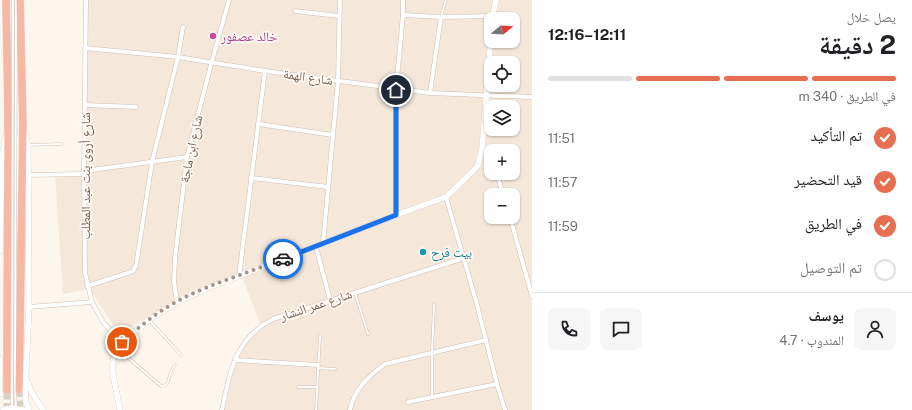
<!DOCTYPE html>
<html lang="ar">
<meta charset="utf-8">
<style>
:root{--surface:#fff;--page:#f6f6f6;--text:#202124;--muted:#757577;--line:#e0e0e0;--accent:#e76f51}
body{margin:0;font-family:"Public Sans","Noto Naskh Arabic",sans-serif;background:var(--page);color:var(--text);direction:rtl;height:100vh;display:flex;flex-direction:column;font-size:15px;white-space:nowrap}
*{box-sizing:border-box;margin:0}
p{font-size:13px;color:var(--muted)}
.icon{flex:none;width:22px;height:22px;fill:none;stroke:currentColor;stroke-width:2;stroke-linecap:round;stroke-linejoin:round}
.map{position:relative;flex:1;overflow:hidden;direction:ltr}
.drawer{display:flex;flex-direction:column;background:var(--surface);width:380px}
.drawer>*{flex:none}
.needle{width:26px;rotate:72deg}
.buttons{position:absolute;left:484px;top:12px;display:grid;gap:8px}
.buttons a{display:grid;place-items:center;width:36px;height:36px;border-radius:8px;background:var(--surface);box-shadow:0 1px 3px #0004;font-size:20px}
.pin{position:absolute;display:grid;place-items:center;width:34px;height:34px;color:#fff;margin:-17px;border:2px solid #fff;border-radius:50%;box-shadow:0 1px 4px #0007}
.courier{position:absolute;display:grid;place-items:center;width:40px;height:40px;margin:-20px;border:3px solid #1a73e8;border-radius:50%;background:#fff;color:#222;box-shadow:0 1px 5px #0007}
.head em{font-style:normal;font-weight:700}
.head div{display:flex;flex-direction:column-reverse}
.head{display:flex;align-items:center;justify-content:space-between;height:68px;padding:0 16px}
h1{font-size:26px;font-weight:700;line-height:30px}
.bar{display:grid;grid-template-columns:repeat(4,1fr);gap:6px 4px;align-content:center;height:48px;padding:0 16px}
.bar i{height:5px;border-radius:3px;background:var(--line)}
.bar .current{background:var(--accent)}
.bar p{grid-column:span 4}
.line{display:flex;align-items:center;gap:10px;padding:0 16px;border-top:1px solid var(--line)}
.line div{flex:1}
.round{display:grid;place-items:center;flex:none;width:42px;height:42px;border-radius:8px;background:var(--page)}
ol{padding:0 16px;list-style:none}
li{display:flex;align-items:center;gap:12px;height:44px}
li p{margin-inline-start:auto}
li .icon{padding:4px;border-radius:50%;background:var(--accent);color:#fff;stroke-width:4}
li:last-child{color:var(--muted)}
li i{width:22px;height:22px;border:2px solid var(--line);border-radius:50%}
main{display:flex;flex:1;min-height:0}
.map>svg:first-child{display:block}
.residential{fill:#f5e8da;fill-rule:evenodd}
.lines{fill:none;stroke-linecap:round;stroke-linejoin:round}
.highway-tunnel{stroke:#dcd0c4;stroke-width:7;stroke-dasharray:7 3.5;stroke-linecap:butt}
.lane-casing{stroke:#d1beb0;stroke-width:3}
.street-casing{stroke:#d1beb0;stroke-width:5}
.secondary-casing{stroke:#d6c0b0;stroke-width:6}
.highway-casing{stroke:#dad1cd;stroke-width:8}
.lane{stroke:#fff;stroke-width:2}
.street{stroke:#fff;stroke-width:4}
.secondary{stroke:#fff;stroke-width:5.5}
.highway{stroke:#f7b7a3;stroke-width:7}
.done{stroke:#a89285;stroke-width:4;stroke-dasharray:0 7.2}
.route{stroke:#1a73e8;stroke-width:5}
.hotel-dot{fill:#d1479c;stroke:#fffaf3;stroke-width:1.5}
.culture-dot{fill:#0f9aa8;stroke:#fffaf3;stroke-width:1.5}
.labels{text-anchor:middle;dominant-baseline:central;stroke-width:3.5;stroke-linejoin:round;paint-order:stroke}
.hotel-label{font-size:13px;fill:#b23c85;stroke:#fffaf3;text-anchor:start}
.street-label{font-size:13px;fill:#7a5c4d;stroke:#fffaf3}
.culture-label{font-size:13px;fill:#0d838f;stroke:#fffaf3;text-anchor:start}
</style>
<main>
<section class="drawer">
<div class="head"><div><h1>2 دقيقة</h1><p>يصل خلال</p></div><em>12:11–12:16</em></div>
<div class="bar"><i class="current"></i><i class="current"></i><i class="current"></i><i></i><p>في الطريق · 340 m</p></div>
<ol>
<li><svg class="icon" aria-label="check" viewBox="0 0 24 24"><path d="M5 12l5 5 9-10"/></svg>تم التأكيد<p>11:51</p></li>
<li><svg class="icon" aria-label="check" viewBox="0 0 24 24"><path d="M5 12l5 5 9-10"/></svg>قيد التحضير<p>11:57</p></li>
<li><svg class="icon" aria-label="check" viewBox="0 0 24 24"><path d="M5 12l5 5 9-10"/></svg>في الطريق<p>11:59</p></li>
<li><i></i>تم التوصيل</li>
</ol>
<div class="line" style="height:72px"><a class="round"><svg class="icon" aria-label="person" viewBox="0 0 24 24"><circle cx="12" cy="8" r="4"/><path d="M4 21q1-7 8-7t8 7"/></svg></a><div><b>يوسف</b><p>المندوب · 4.7</p></div><a class="round"><svg class="icon" aria-label="chat" viewBox="0 0 24 24"><path d="M4 5h16v11H9l-5 4z"/></svg></a><a class="round"><svg class="icon" aria-label="phone" viewBox="0 0 24 24"><path d="M5 4h4l2 5-3 2q2 4 5 5l2-3 5 2v4C11 20 4 13 5 4z"/></svg></a></div>
</section>
<div class="map">
<svg width="532" height="410" viewBox="0 0 532 410">
<rect width="100%" height="100%" fill="#fdf6ec"/>
<path class="residential" d="M86,0h446v410h-308l3,-29 18,-42 17,-11 -20,-51 -47,12 -76,45 -29,-45 -27,5 -8,-120 31,-2zM491,19h22v22h-22zM491,63h22v22h-22zM491,107h22v22h-22zM491,151h22v22h-22zM491,195h22v22h-22z"/>
<g class="lines">
<g class="highway-tunnel">
<path d="M19,390l1,20"/>
<path d="M7,410v-20"/>
</g>
<defs>
<g id="lane">
<path d="M16,0l-1,386 1,23"/>
<path d="M441,17l5,-17"/>
<path d="M28,145l33,-1"/>
<path d="M355,293l13,41"/>
<path d="M149,320l32,35"/>
<path d="M119,350l42,36c8,0 7,-5 9,-12 1,-3 3,-6 5,-9"/>
<path d="M318,368l17,1"/>
<path d="M298,387h19"/>
<path d="M432,397v-45l2,-47"/>
<path d="M12,407l1,-407"/>
<path d="M316,410l4,-74"/>
</g>
<g id="street">
<path d="M86,0l-2,171 1,102 7,29 11,20 19,20"/>
<path d="M295,11l44,5"/>
<path d="M403,15l38,2 52,-1"/>
<path d="M85,48l93,9 87,14 165,22 102,4"/>
<path d="M430,93l11,-76"/>
<path d="M85,105l51,2"/>
<path d="M258,124l75,11"/>
<path d="M84,171l103,-14"/>
<path d="M28,175l56,-1"/>
<path d="M251,178l77,9"/>
<path d="M499,180l4,15"/>
<path d="M446,197l30,104 21,83 8,26"/>
<path d="M396,215v-126l7,-74v-15"/>
<path d="M510,217l22,79"/>
<path d="M323,244l15,-163 2,-81"/>
<path d="M316,247l14,53"/>
<path d="M239,276l26,-205"/>
<path d="M87,286l41,-13 5,-2 3,-5 16,-104 26,-105 5,-30"/>
<path d="M177,302l-3,-20 1,-24 12,-101 25,-96 17,-61"/>
<path d="M29,307l63,-5"/>
<path d="M235,360l83,5"/>
<path d="M408,402l89,-18"/>
<path d="M222,410c8,-38 13,-72 51,-91l191,-61"/>
<path d="M350,410c4,-21 19,-34 35,-46l101,-24"/>
</g>
<g id="secondary">
<path d="M492,19l4,-19"/>
<path d="M24,130l4,15 1,162 -4,84 1,11 3,8"/>
<path d="M0,251l2,-95 5,-25"/>
<path d="M0,359v35"/>
<path d="M27,381l5,12 11,17"/>
<path d="M3,410l8,-2 13,2"/>
<path d="M120,410l-8,-41 2,-14 8,-13 27,-22 28,-18 31,-14 188,-73 50,-18 27,-26 5,-6 4,-16 9,-112"/>
</g>
<g id="highway">
<path d="M6,0l2,107 -1,283"/>
<path d="M19,390l4,-262 -3,-128"/>
</g>
</defs>
<use href="#lane" class="lane-casing"/>
<use href="#street" class="street-casing"/>
<use href="#secondary" class="secondary-casing"/>
<use href="#highway" class="highway-casing"/>
<use href="#lane" class="lane"/>
<use href="#street" class="street"/>
<use href="#secondary" class="secondary"/>
<use href="#highway" class="highway"/>
</g>
<g class="lines">
<path class="done" d="M122,342c17,-15 34,-29 54,-40 33,-18 72,-29 107,-43"/>
<path class="route" d="M283,259l113,-44v-125"/>
</g>
<circle class="hotel-dot" cx="213" cy="36" r="4"/>
<circle class="culture-dot" cx="423" cy="252" r="4"/>
<g class="labels">
<g class="hotel-label">
<text x="221" y="36">خالد عصفور</text>
</g>
<g class="street-label">
<text transform="translate(308 77) rotate(8)">شارع الهمة</text>
<text transform="translate(191 149) rotate(-78)">شارع ابن ماجة</text>
<text transform="translate(85 176) rotate(-90)">شارع أروى بنت عبد المطلب</text>
<text transform="translate(316 305) rotate(-18)">شارع عمر النشار</text>
</g>
<g class="culture-label">
<text x="431" y="252">بيت فرح</text>
</g>
</g>
</svg>
<div class="buttons">
<a><svg class="needle" viewBox="-14 -14 28 28"><path d="M0-13l5 13h-10z" fill="#e53935"/><path d="M0 13l5-13h-10z" fill="#757577"/></svg></a>
<a><svg class="icon" aria-label="locate" viewBox="0 0 24 24"><circle cx="12" cy="12" r="6"/><path d="M12 2v4M12 18v4M2 12h4M18 12h4"/></svg></a>
<a><svg class="icon" aria-label="layers" viewBox="0 0 24 24"><path d="M12 4l9 5-9 5-9-5zM3 14l9 5 9-5"/></svg></a>
<a>+</a>
<a>−</a>
</div>
<div class="pin" style="left:122px;top:342px;background:#ea580c"><svg class="icon" aria-label="bag" viewBox="0 0 24 24"><path d="M5 8h14l-1 12H6zM9 8a3 3 0 0 1 6 0"/></svg></div>
<div class="pin" style="left:396px;top:90px;background:#1f2937"><svg class="icon" aria-label="home" viewBox="0 0 24 24"><path d="M3 11l9-7 9 7M6 9v11h12V9"/></svg></div>
<div class="courier" style="left:283px;top:259px"><svg class="icon" aria-label="car" viewBox="0 0 24 24"><path d="M5 17H2v-5l4-1 3-4h7l3 4 3 1v5h-3M9 17h6M6 11h13"/><circle cx="7" cy="17" r="2"/><circle cx="17" cy="17" r="2"/></svg></div>
</div>
</main>
